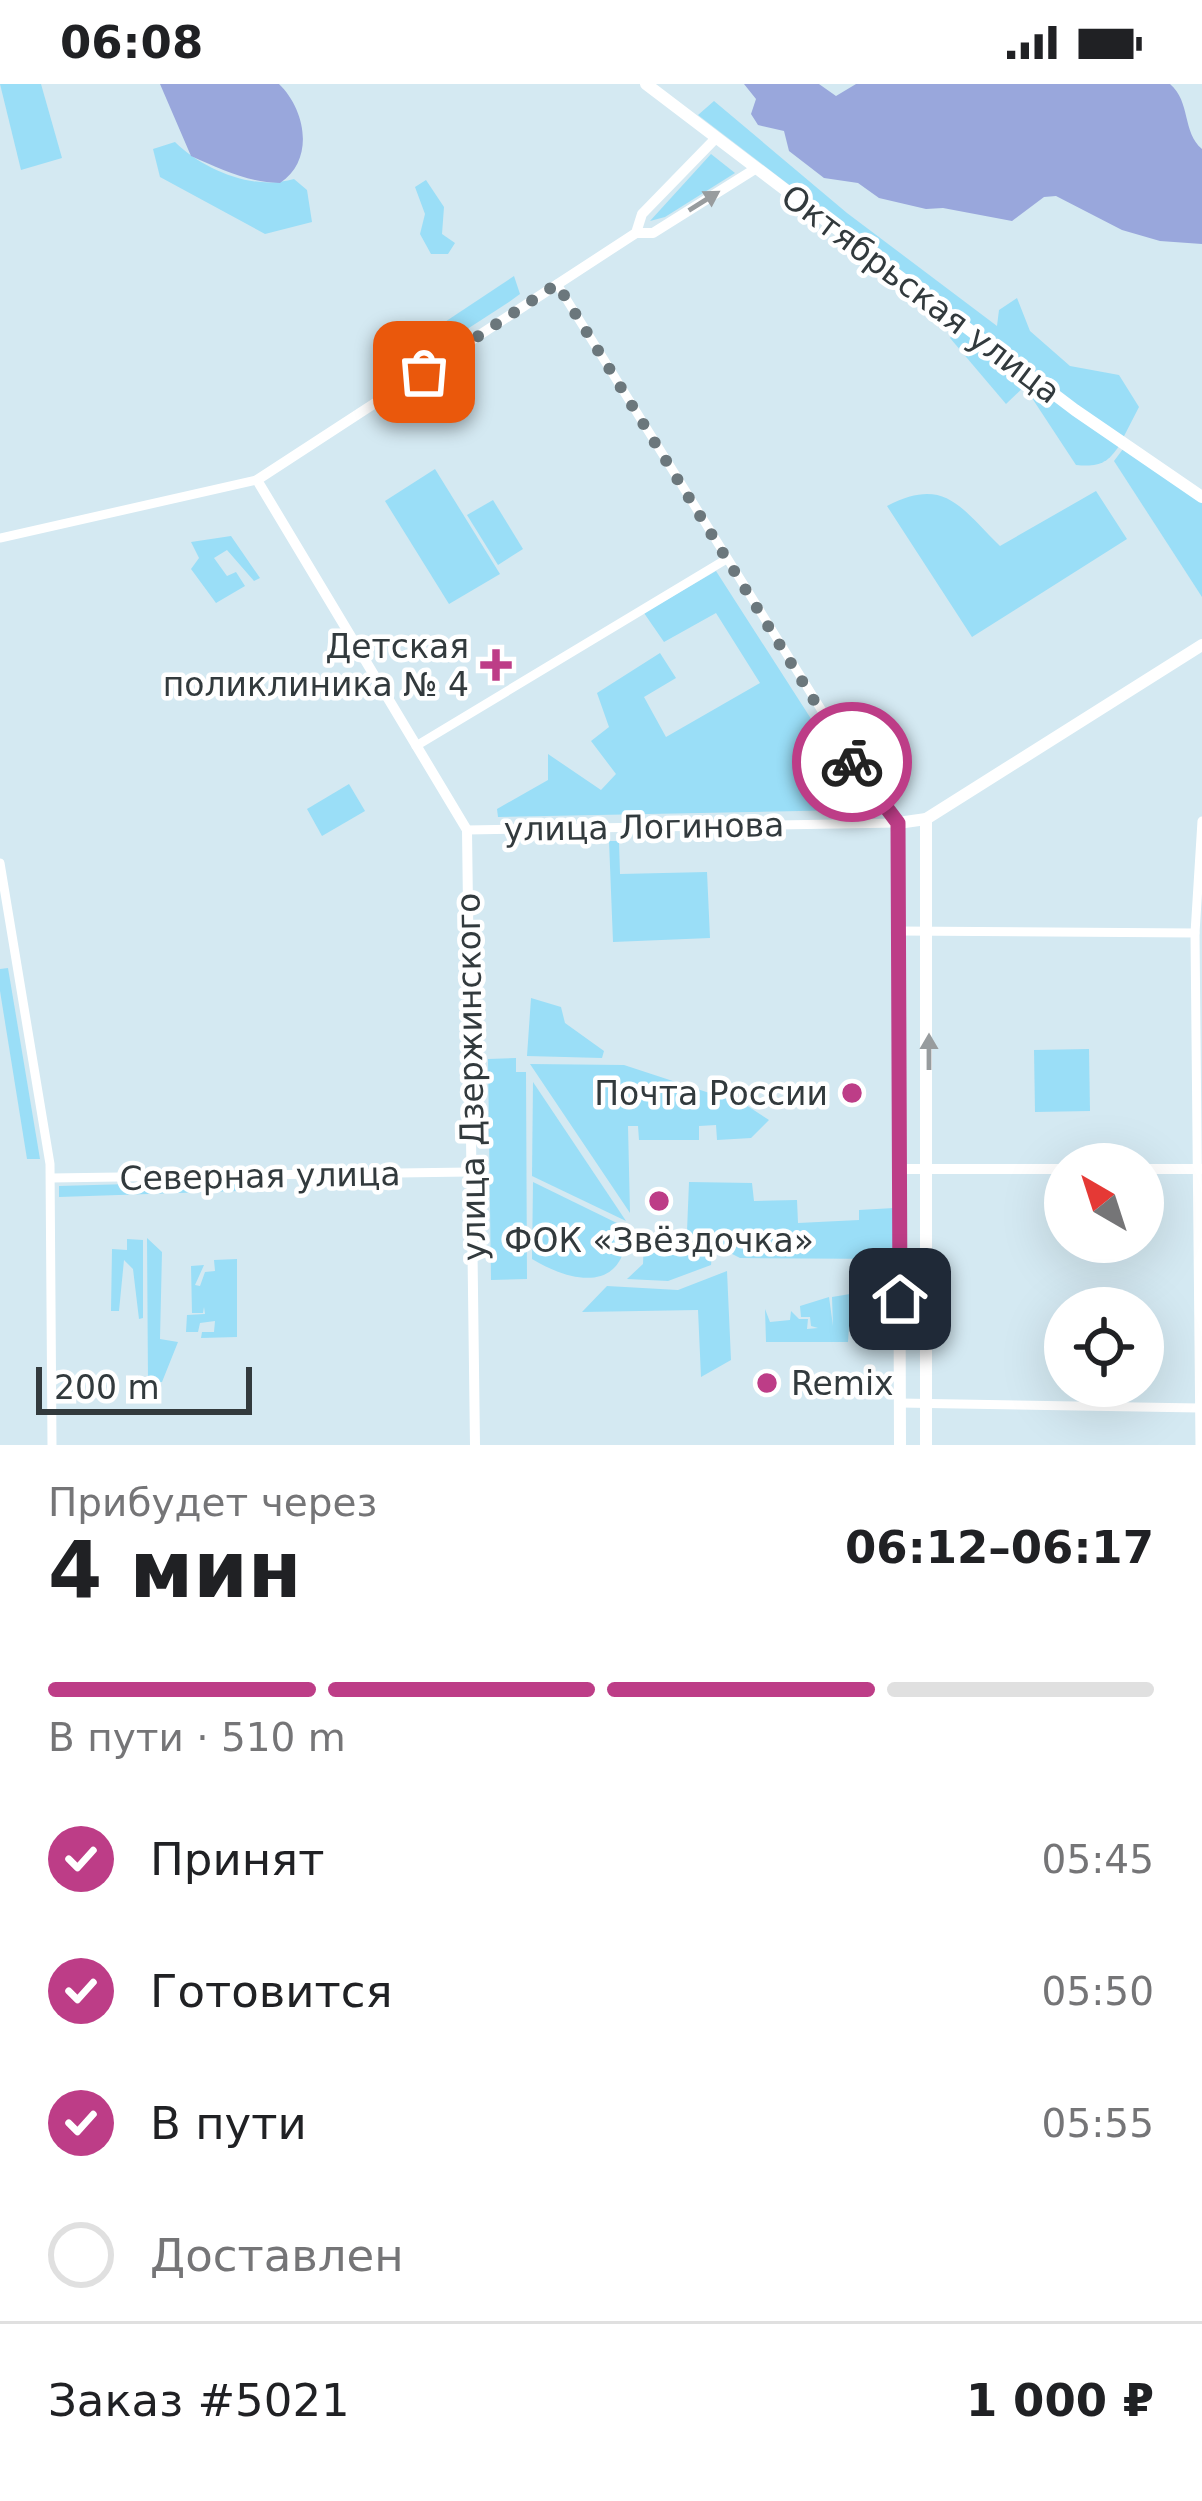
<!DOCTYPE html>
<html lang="ru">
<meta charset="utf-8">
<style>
:root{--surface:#fff;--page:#f6f6f6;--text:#202124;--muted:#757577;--line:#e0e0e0;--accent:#bd3d87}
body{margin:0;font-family:"DejaVu Sans",sans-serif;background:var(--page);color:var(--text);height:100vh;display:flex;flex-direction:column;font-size:45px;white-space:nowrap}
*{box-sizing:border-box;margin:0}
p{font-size:39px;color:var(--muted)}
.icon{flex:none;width:66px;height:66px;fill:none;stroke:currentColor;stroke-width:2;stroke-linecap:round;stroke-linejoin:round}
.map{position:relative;height:1361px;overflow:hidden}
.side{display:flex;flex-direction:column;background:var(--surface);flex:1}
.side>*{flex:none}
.needle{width:78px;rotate:321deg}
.buttons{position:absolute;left:1044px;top:1059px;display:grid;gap:24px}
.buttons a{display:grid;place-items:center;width:120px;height:120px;border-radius:50%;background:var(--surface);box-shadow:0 12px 48px #0002;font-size:60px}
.scale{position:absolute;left:36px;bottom:30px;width:216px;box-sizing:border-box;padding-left:12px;border:6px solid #323a3d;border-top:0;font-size:33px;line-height:42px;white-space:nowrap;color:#323a3d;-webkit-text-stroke:9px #fff;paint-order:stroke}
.pin{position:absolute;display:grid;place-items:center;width:102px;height:102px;color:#fff;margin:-51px;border-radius:24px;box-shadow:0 6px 18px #0006}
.courier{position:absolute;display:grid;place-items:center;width:120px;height:120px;margin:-60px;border:9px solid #bd3d87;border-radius:50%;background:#fff;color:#222;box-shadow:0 3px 15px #0007}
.summary em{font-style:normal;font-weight:700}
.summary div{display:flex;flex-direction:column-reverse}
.summary{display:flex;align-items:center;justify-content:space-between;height:204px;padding:0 48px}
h1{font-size:78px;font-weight:700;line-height:90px}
.bar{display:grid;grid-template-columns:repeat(4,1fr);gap:18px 12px;align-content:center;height:144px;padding:0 48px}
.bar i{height:15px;border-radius:9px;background:var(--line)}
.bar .active{background:var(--accent)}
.bar p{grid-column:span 4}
.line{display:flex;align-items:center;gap:30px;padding:0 48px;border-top:3px solid var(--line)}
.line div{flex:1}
ol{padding:0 48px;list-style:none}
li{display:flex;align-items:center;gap:36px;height:132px}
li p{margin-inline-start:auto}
li .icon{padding:12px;border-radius:50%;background:var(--accent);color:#fff;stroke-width:4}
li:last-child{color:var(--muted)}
li i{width:66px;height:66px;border:6px solid var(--line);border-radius:50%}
.status{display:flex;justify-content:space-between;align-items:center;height:84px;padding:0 60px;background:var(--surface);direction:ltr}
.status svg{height:33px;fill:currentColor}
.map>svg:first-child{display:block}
.green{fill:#9adef7}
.water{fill:#99a7dc}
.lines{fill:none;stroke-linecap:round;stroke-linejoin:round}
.minor{stroke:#fff;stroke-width:9}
.tertiary{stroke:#fff;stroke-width:10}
.secondary{stroke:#fff;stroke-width:12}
.oneway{fill:#989c9e}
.done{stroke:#6b777c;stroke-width:12;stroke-dasharray:0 21.6}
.route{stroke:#bd3d87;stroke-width:15}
.poi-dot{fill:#bd3d87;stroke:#fff;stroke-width:4.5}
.labels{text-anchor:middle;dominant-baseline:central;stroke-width:9;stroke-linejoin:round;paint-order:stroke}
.street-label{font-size:33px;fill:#323a3d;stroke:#fff}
.poi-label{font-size:33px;fill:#323a3d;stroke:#fff;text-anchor:end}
</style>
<div class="status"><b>06:08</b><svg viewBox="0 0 49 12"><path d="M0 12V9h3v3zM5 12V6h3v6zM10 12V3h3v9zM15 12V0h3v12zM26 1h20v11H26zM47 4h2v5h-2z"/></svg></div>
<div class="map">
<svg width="1202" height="1361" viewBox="0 0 1202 1361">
<rect width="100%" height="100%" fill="#d4e9f2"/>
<g class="green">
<path d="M0,0h41l21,74 -41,12z"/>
<path d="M714,17l133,112 150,113 2,-16 18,-12 13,33 40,35 49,9 20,32 -17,33 -424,-325z"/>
<path d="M175,58c29,28 78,49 119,37l13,11 5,32 -47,12 -105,-57 -7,-28z"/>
<path d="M711,70l24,19 -70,44 -15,4z"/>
<path d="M426,96l18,27 -2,27 13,9 -7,11h-17l-11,-20 5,-20 -10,-27z"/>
<path d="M514,192l6,18 -11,8 -122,79 -13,-12z"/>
<path d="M958,243l73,53 -25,24 -56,-66z"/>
<path d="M1039,303l80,59c-12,18 -21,21 -43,19l-46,-70z"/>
<path d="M1123,365l79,52v96l-88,-136z"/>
<path d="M435,385l65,105 -51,30 -64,-103z"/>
<path d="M1096,407l31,48 -155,98 -85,-131c58,-30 73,1 113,40z"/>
<path d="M493,416l30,49 -25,16 -31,-50z"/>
<path d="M231,452l29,42 -6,3 -27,-31 -13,8 13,18 9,-4 9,14 -29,17 -25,-34 8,-11 -8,-16z"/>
<path d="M716,487l144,224 -11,15 -351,7 -1,-8 51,-29v-26l53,36 15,-16 -25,-33 18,-14 -12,-34 63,-40 16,25 -32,19 22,40 94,-54 -44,-70 -52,29 -20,-29z"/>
<path d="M349,700l16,27 -43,25 -15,-27z"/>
<path d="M609,757h10l1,33 87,-2 3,66 -97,4z"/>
<path d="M8,884l32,191h-13l-27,-168v-22z"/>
<path d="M531,914l30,9 4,16 39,28 -2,7 -75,-2z"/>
<path d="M1089,965l1,62 -55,1 -1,-62z"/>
<path d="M516,974v14h10l1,207 -36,1 -3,-221z"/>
<path d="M530,980l94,1 122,40 23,15 -18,18 -34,2 -1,-15 -17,1v14h-60l-1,-14h-10l2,87z"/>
<path d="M533,998l93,139 -94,-45z"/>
<path d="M235,1097l3,10 -179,6v-11z"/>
<path d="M533,1098l94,46c-1,64 -52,57 -95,31z"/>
<path d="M689,1098l63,1 2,18 43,-1 1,23 61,-3v-10l35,-2 -1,51 -153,-1 -53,-27z"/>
<path d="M147,1154l15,14 -2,87 18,3 -16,40h-14z"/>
<path d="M127,1155l16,1v78l-4,1 -6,-50 -9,-9 -5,51h-8l1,-62 15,1z"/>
<path d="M674,1155l38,14 -1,12 -43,16 -41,-2 16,-15 1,-24z"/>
<path d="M237,1175v78l-36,1 1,-6h12l1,-11 -15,2 -2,9h-12l1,-17 18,-1 -1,-7 -1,6h-11l-1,-47 13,-1 -9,20 5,1 5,-14 10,-1 -1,-11z"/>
<path d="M727,1187l4,89 -30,17 -3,-67 -116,2 25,-26 71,4z"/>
<path d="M856,1209l6,32 -13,1 -1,16h-82l-1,-33 5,13 20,-2 1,-9 8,8h9l-1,10 11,-1 -7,-2 -1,-9h-9l-1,-11 29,-9 4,29 -1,-29z"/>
</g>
<g class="water">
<path d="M160,0h119c27,26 36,76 1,99 -34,-1 -59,-14 -89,-27z"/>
<path d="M744,0h75l17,12 20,-12h314c21,18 12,48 32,65v95l-42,-3 -38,-11 -66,-34 -12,1 -32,24 -69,-13 -17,1 -47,-11 -21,-15 -34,-5 -35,-27 -5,-20 -26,-6 -7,-11 5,-15z"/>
</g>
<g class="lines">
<g class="minor">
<path d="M557,200l321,517 20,22"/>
<path d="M0,454l257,-58"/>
<path d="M416,662l309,-186"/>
<path d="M467,746l431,-7"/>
<path d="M0,779l50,301 2,281"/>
<path d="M898,847l297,2"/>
<path d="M51,1094l419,-6"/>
<path d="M900,1319l299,5"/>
<path d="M1200,1361l-5,-512 7,-112"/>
</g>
<g class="tertiary">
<path d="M636,149l6,-19 73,-75"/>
<path d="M900,1085h165"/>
<path d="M1143,1085h59"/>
<path d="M475,1361l-8,-615 -210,-350 379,-247h17l102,-64"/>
</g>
<g class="secondary">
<path d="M646,0l429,326 127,87"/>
<path d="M900,1361l-2,-622 28,-4 276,-174"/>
<path d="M926,1361v-626"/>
</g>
</g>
<defs><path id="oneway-solid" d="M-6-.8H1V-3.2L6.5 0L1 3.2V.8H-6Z" transform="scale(3)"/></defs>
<g class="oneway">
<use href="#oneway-solid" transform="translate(704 117) rotate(-32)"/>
<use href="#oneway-solid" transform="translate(929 968) rotate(-90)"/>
</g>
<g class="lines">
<path class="done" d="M424,288l133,-88 295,478"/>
<path class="route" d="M852,678l46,61 2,476"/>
</g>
<g class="poi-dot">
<path d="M490 563h12v12h12v12h-12v12h-12v-12h-12v-12h12z"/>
<circle cx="852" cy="1009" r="12"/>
<circle cx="659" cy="1117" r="12"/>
<circle cx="767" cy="1299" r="12"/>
</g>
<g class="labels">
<g class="street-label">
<text transform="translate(921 210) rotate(37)">Октябрьская улица</text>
<text transform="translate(644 743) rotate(-1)">улица Логинова</text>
<text transform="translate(471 993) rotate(-91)">улица Дзержинского</text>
<text transform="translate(260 1092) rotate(-1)">Северная улица</text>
</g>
<g class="poi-label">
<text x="469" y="562">Детская<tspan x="469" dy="38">поликлиника № 4</tspan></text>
<text x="828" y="1009">Почта России</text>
<text x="659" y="1156" text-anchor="middle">ФОК «Звёздочка»</text>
<text x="791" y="1299" text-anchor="start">Remix</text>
</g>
</g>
</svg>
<div class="buttons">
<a><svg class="needle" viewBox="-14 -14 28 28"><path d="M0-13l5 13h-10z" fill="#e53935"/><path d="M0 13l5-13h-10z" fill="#757577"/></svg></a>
<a><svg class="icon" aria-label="locate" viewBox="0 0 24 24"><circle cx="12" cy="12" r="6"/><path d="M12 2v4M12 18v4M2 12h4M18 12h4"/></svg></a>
</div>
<div class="scale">200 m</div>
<div class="pin" style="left:424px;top:288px;background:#ea580c"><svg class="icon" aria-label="bag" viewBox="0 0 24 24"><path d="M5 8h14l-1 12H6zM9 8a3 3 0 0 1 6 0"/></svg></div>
<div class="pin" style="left:900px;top:1215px;background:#1f2937"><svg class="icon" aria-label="home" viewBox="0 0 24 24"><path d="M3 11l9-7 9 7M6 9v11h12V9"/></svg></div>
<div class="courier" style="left:852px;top:678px"><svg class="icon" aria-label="bike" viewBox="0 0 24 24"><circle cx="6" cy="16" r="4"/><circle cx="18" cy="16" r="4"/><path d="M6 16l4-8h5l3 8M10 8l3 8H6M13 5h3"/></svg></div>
</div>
<section class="side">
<div class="summary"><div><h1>4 мин</h1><p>Прибудет через</p></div><em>06:12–06:17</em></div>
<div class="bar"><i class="active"></i><i class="active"></i><i class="active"></i><i></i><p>В пути · 510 m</p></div>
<ol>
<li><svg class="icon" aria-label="check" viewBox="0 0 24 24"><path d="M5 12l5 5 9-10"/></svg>Принят<p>05:45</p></li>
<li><svg class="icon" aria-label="check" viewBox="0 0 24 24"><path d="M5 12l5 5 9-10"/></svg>Готовится<p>05:50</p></li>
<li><svg class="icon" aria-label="check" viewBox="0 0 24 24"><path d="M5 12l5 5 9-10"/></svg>В пути<p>05:55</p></li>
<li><i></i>Доставлен</li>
</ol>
<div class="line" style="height:156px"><div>Заказ #5021</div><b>1 000 ₽</b></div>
</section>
